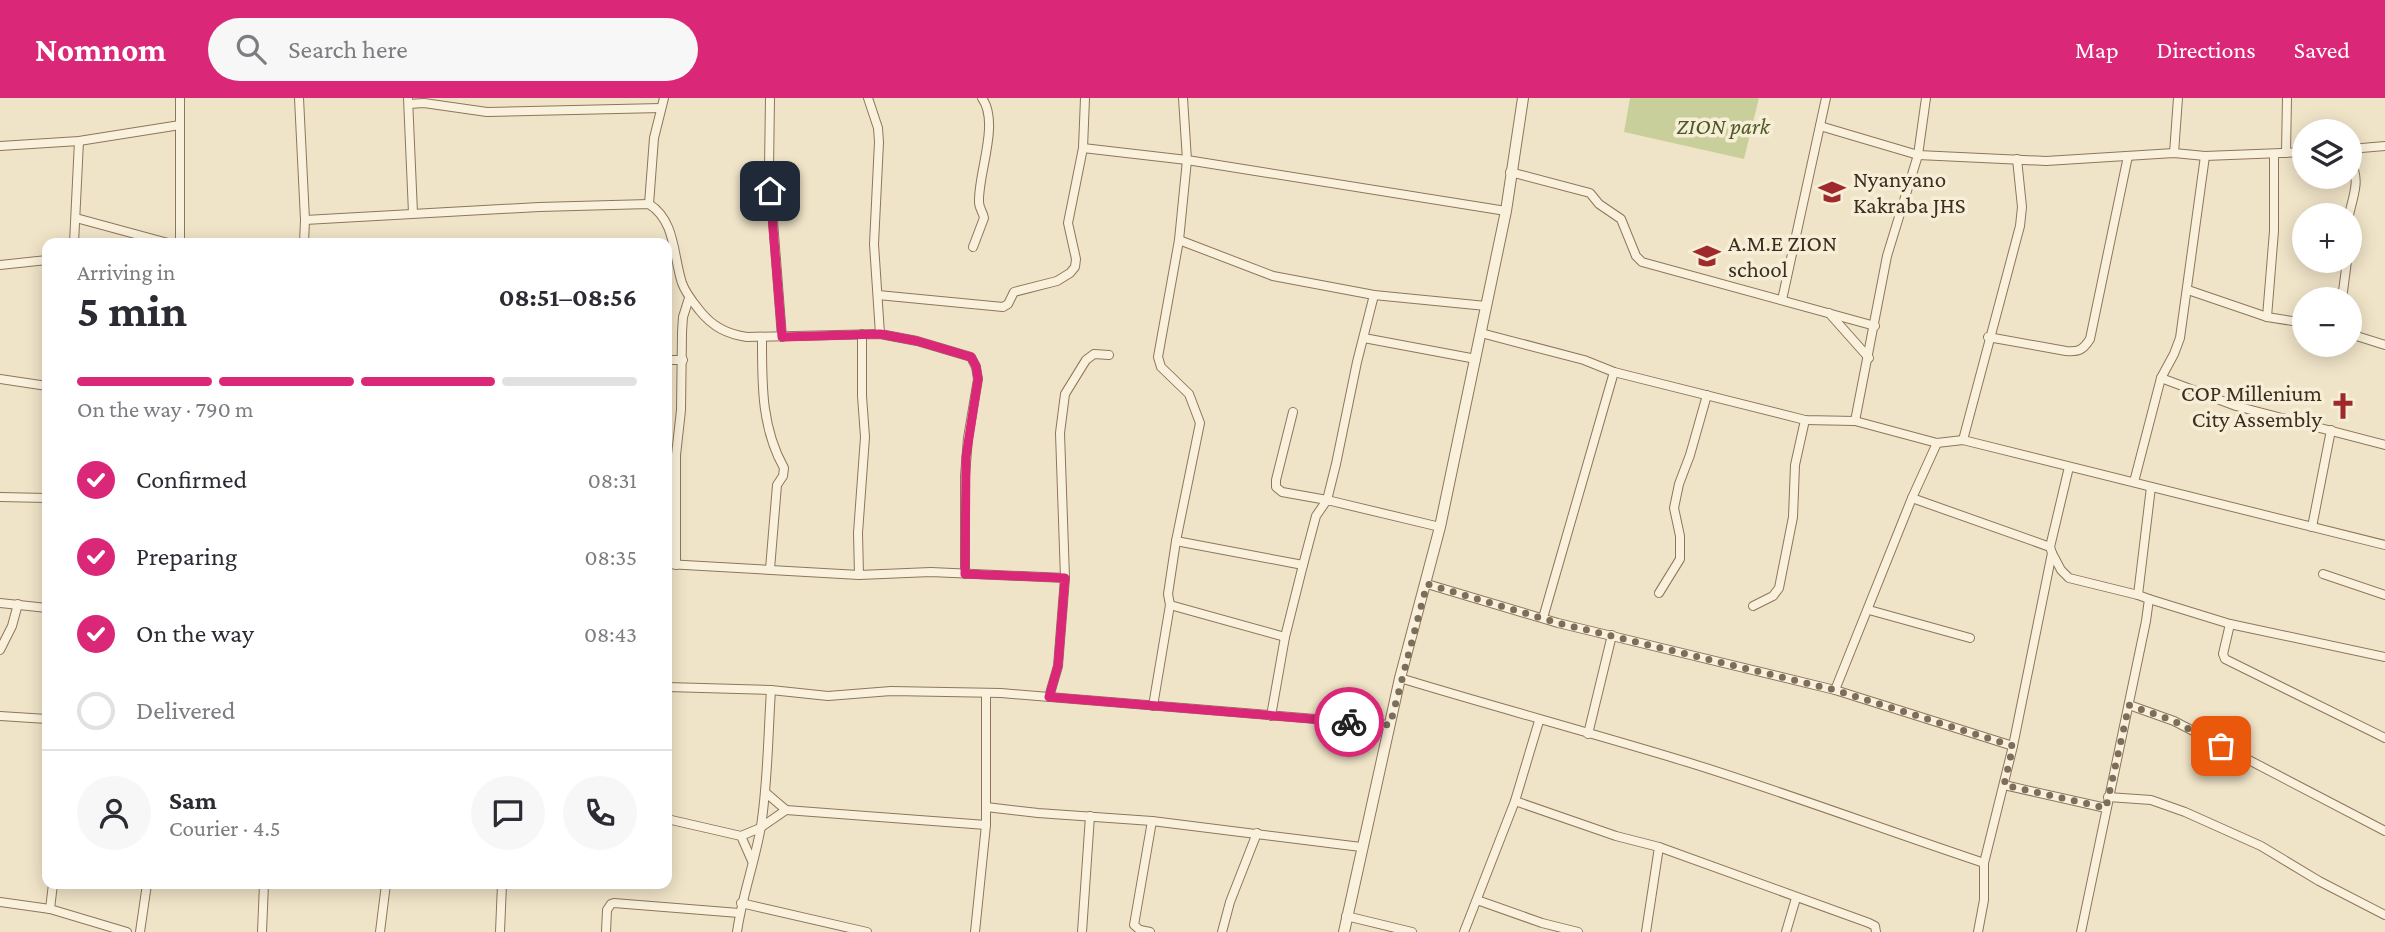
<!DOCTYPE html>
<meta charset="utf-8">
<style>
:root{--surface:#fff;--page:#f7f7f7;--text:#2b2b33;--muted:#7c7c81;--line:#e1e1e2;--accent:#db2777}
body{margin:0;font-family:"Crimson Pro",serif;background:var(--page);color:var(--text);height:100vh;display:flex;flex-direction:column;font-size:26px;white-space:nowrap}
*{box-sizing:border-box;margin:0}
p{font-size:23px;color:var(--muted)}
.icon{flex:none;width:38px;height:38px;fill:none;stroke:currentColor;stroke-width:2;stroke-linecap:round;stroke-linejoin:round}
.map{position:relative;flex:1;overflow:hidden}
.drawer{position:absolute;left:42px;top:140px;width:630px;height:651px;display:flex;flex-direction:column;background:var(--surface);border-radius:14px;box-shadow:0 4px 18px #0003}
.drawer>*{flex:none}
.tools{position:absolute;left:2292px;top:21px;display:grid;gap:14px}
.tools a{display:grid;place-items:center;width:70px;height:70px;border-radius:50%;background:var(--surface);box-shadow:0 4px 18px #0003;font-size:35px}
.pin{position:absolute;display:grid;place-items:center;width:60px;height:60px;color:#fff;margin:-30px;border-radius:14px;box-shadow:0 4px 10px #0006}
.courier{position:absolute;display:grid;place-items:center;width:70px;height:70px;margin:-35px;border:5px solid #db2777;border-radius:50%;background:#fff;color:#222;box-shadow:0 2px 9px #0007}
.overview em{font-style:normal;font-weight:700}
.overview div{display:flex;flex-direction:column-reverse}
.overview{display:flex;align-items:center;justify-content:space-between;height:119px;padding:0 35px}
h1{font-size:46px;font-weight:700;line-height:52px}
.bar{display:grid;grid-template-columns:repeat(4,1fr);gap:10px 7px;align-content:center;height:84px;padding:0 35px}
.bar i{height:9px;border-radius:5px;background:var(--line)}
.bar .active{background:var(--accent)}
.bar p{grid-column:span 4}
.line{display:flex;align-items:center;gap:18px;padding:0 35px;border-top:2px solid var(--line)}
.line div{flex:1}
.round{display:grid;place-items:center;flex:none;width:74px;height:74px;border-radius:37px;background:var(--page)}
ol{padding:0 35px;list-style:none}
li{display:flex;align-items:center;gap:21px;height:77px}
li p{margin-inline-start:auto}
li .icon{padding:7px;border-radius:50%;background:var(--accent);color:#fff;stroke-width:4}
li:last-child{color:var(--muted)}
li i{width:38px;height:38px;border:4px solid var(--line);border-radius:50%}
header{display:flex;align-items:center;gap:42px;box-sizing:border-box;height:98px;padding:0 35px;background:var(--accent);color:#fff}
header strong{font-size:33px}
nav{display:flex;gap:38px;margin-inline-start:auto;font-size:24px}
.search{width:490px;height:63px;background:var(--page);display:flex;align-items:center;gap:18px;box-sizing:border-box;padding:0 24px;border-radius:38px;color:var(--muted);font-size:26px}
.map>svg:first-child{display:block}
.green{fill:#c9cf9b}
.lines{fill:none;stroke-linecap:round;stroke-linejoin:round}
.minor-casing{stroke:#8d765c;stroke-width:10}
.tertiary-casing{stroke:#8d765c;stroke-width:12}
.minor{stroke:#faf1dc;stroke-width:8}
.tertiary{stroke:#faf1dc;stroke-width:10}
.done{stroke:#7c6e5b;stroke-width:7;stroke-dasharray:0 12.6}
.route{stroke:#db2777;stroke-width:9}
.labels{text-anchor:middle;dominant-baseline:central;stroke-width:7;stroke-linejoin:round;paint-order:stroke}
.park-label{font-size:23px;font-style:italic;fill:#4d5a26;stroke:#f7eed8}
.poi-label{font-size:23px;fill:#3d2e20;stroke:#f7eed8;text-anchor:start}
</style>
<header>
<strong>Nomnom</strong>
<div class="search"><svg class="icon" aria-label="search" viewBox="0 0 24 24"><circle cx="10" cy="10" r="6"/><path d="M15 15l6 6"/></svg>Search here</div>
<nav><a>Map</a><a>Directions</a><a>Saved</a></nav>
</header>
<div class="map">
<svg width="2385" height="834" viewBox="0 0 2385 834">
<rect width="100%" height="100%" fill="#f0e4c8"/>
<path class="green" d="M1630,0h129l-15,61 -120,-27z"/>
<g class="lines">
<defs>
<g id="minor">
<path d="M299,0l6,122 -1,23"/>
<path d="M408,0l5,115"/>
<path d="M770,0l-1,71 13,168"/>
<path d="M868,0l10,30 1,14 -5,102 6,90"/>
<path d="M409,6l15,-1 63,9 174,-4"/>
<path d="M1820,28l98,29 128,6 128,-8 31,3 100,-4"/>
<path d="M0,48l79,-5 101,-16"/>
<path d="M1083,50l104,12 319,51"/>
<path d="M2350,51l35,-3"/>
<path d="M2174,55l4,-55"/>
<path d="M2286,55l1,-55"/>
<path d="M2274,57v76l-7,86 38,6"/>
<path d="M1510,74l80,21 9,11 22,15 15,37 6,6 233,64"/>
<path d="M649,106l5,-66 10,-40"/>
<path d="M2349,117c6,-27 11,-31 1,-58"/>
<path d="M76,120l92,25"/>
<path d="M305,122l234,-13 110,-3c27,17 24,52 33,79 4,11 11,19 18,28 13,16 27,23 47,26l133,-3 37,7 54,16 5,10 2,12 -10,59 -3,38v98"/>
<path d="M1179,142l94,36 101,19 112,11"/>
<path d="M74,145l5,-102"/>
<path d="M180,145v-145"/>
<path d="M973,149l11,-29c-1,-6 -5,-10 -5,-16 -1,-29 21,-79 3,-104"/>
<path d="M0,167l47,-5"/>
<path d="M2188,192l79,27"/>
<path d="M878,197l125,12 5,-3 6,-12 43,-11 13,-8 5,-6 1,-8 -8,-36 15,-75 2,-50"/>
<path d="M2342,201l5,-38"/>
<path d="M1782,202l44,-202"/>
<path d="M1829,215l40,45"/>
<path d="M1481,235l103,27 30,12 191,48 50,1 82,22 26,-3 422,105"/>
<path d="M2350,236l35,11"/>
<path d="M762,239c0,46 -1,90 22,131l-1,8 -6,9 -7,84"/>
<path d="M1988,239l78,14c13,1 17,-1 24,-12l38,-183"/>
<path d="M1364,240l112,21"/>
<path d="M667,262h16"/>
<path d="M2161,280l75,28 149,39"/>
<path d="M0,281l47,7"/>
<path d="M1293,314l-17,68v7l6,5 45,8 9,-36 21,-102 17,-67"/>
<path d="M1855,323l32,-165 31,-101 8,-57"/>
<path d="M1963,342l57,-214 2,-19 -5,-48"/>
<path d="M2134,384l27,-104 13,-24 6,-16 25,-182"/>
<path d="M0,399l47,1"/>
<path d="M1912,400l138,49"/>
<path d="M2312,429l19,-97"/>
<path d="M1176,443l127,24"/>
<path d="M2052,455l9,17 8,8 69,17"/>
<path d="M667,466l192,11 72,-3 134,6"/>
<path d="M676,467v-110l5,-45 1,-78 1,-15 6,-19"/>
<path d="M2323,476l62,21"/>
<path d="M859,477l-1,-42 7,-96 -3,-41v-62"/>
<path d="M1427,486l131,39 277,67 178,56"/>
<path d="M1659,495l21,-34v-23l-6,-28 5,-24 11,-29 17,-60"/>
<path d="M2149,501l81,25 155,33"/>
<path d="M0,505l47,5"/>
<path d="M1170,507l115,32"/>
<path d="M1753,508l20,-10 6,-8 14,-71 2,-52 10,-45"/>
<path d="M1869,512l101,28"/>
<path d="M1543,520l71,-246"/>
<path d="M2230,526l-7,30 2,5 160,79"/>
<path d="M0,552l12,-24 6,-22"/>
<path d="M1400,580c95,29 192,55 287,84 100,31 198,68 297,101"/>
<path d="M667,589l104,3 57,6 63,-5 110,2 388,32"/>
<path d="M1835,592l77,-192 25,-55"/>
<path d="M1049,599l9,-31 7,-88 -5,-145 5,-39 21,-34 8,-6 15,1"/>
<path d="M2129,607l45,16 211,110"/>
<path d="M1153,608l17,-101 -2,-11 8,-53 24,-118 -11,-29 -28,-27 -3,-10 21,-117 8,-80 -4,-62"/>
<path d="M0,618l47,3"/>
<path d="M1271,618l14,-79 18,-72 13,-49 11,-16 113,27"/>
<path d="M1588,636l24,-99"/>
<path d="M2004,687l102,23"/>
<path d="M765,694l21,18 200,15"/>
<path d="M2108,699l43,3 34,12 76,34 58,35 66,34"/>
<path d="M1515,703l101,35 43,11 210,76 6,3 1,6"/>
<path d="M986,709l52,6 114,8 209,26"/>
<path d="M667,721l74,17 19,-8 26,-18"/>
<path d="M741,738l11,25"/>
<path d="M1477,802l65,23 36,9"/>
<path d="M0,804l50,7 77,23"/>
<path d="M741,805l126,29"/>
<path d="M50,811l3,-25"/>
<path d="M1346,818l66,16"/>
<path d="M140,834l7,-48"/>
<path d="M262,834l2,-48"/>
<path d="M380,834l6,-48"/>
<path d="M500,834l2,-48"/>
<path d="M606,834l1,-22 4,-6 3,-1 125,10"/>
<path d="M737,834c5,-36 18,-70 24,-106 7,-45 7,-91 10,-136"/>
<path d="M975,834l11,-107v-132"/>
<path d="M1082,834l8,-116"/>
<path d="M1150,834l-10,-2 -6,-5 18,-104"/>
<path d="M1222,834l8,-30 27,-69"/>
<path d="M1464,834l51,-131 24,-80"/>
<path d="M1646,834l13,-85"/>
<path d="M1786,834l10,-34"/>
<path d="M1978,834l6,-32v-37l29,-117 39,-193 -2,-6 19,-80"/>
<path d="M2081,834l65,-311 3,-22 -11,-4 13,-108"/>
</g>
<path id="tertiary" d="M1344,834l56,-254 40,-151 66,-316 17,-113"/>
</defs>
<use href="#minor" class="minor-casing"/>
<use href="#tertiary" class="tertiary-casing"/>
<use href="#minor" class="minor"/>
<use href="#tertiary" class="tertiary"/>
</g>
<g class="lines">
<path class="done" d="M1349,624l41,3 37,-141 131,39 277,67 178,56 -9,39 102,23 23,-103 45,16 47,25"/>
<path class="route" d="M770,93l12,146 98,-3 37,7 54,16 5,9 2,13 -12,78 -1,117 100,4 -7,88 -9,31 300,25"/>
</g>
<defs>
<symbol id="school-bare" viewBox="-9 -9 18 18"><path d="M0-5L7-2L0 1L-7-2ZM-4 1L0 2.5L4 1V4Q0 6-4 4Z" fill="#9e2a2b" stroke="#f7eed8" stroke-width="2.5" paint-order="stroke"/></symbol>
<symbol id="church-bare" viewBox="-9 -9 18 18"><path d="M-1.2-6h2.4v3.5h3.3v2.4h-3.3V6h-2.4V-.1h-3.3v-2.4h3.3Z" fill="#9e2a2b" stroke="#f7eed8" stroke-width="2.5" paint-order="stroke"/></symbol>
</defs>
<g fill-rule="evenodd">
<use href="#school-bare" x="1813" y="75" width="38" height="38"/>
<use href="#school-bare" x="1688" y="139" width="38" height="38"/>
<use href="#church-bare" x="2324" y="289" width="38" height="38"/>
</g>
<g class="labels">
<g class="park-label">
<text x="1723" y="28">ZION park</text>
</g>
<g class="poi-label">
<text x="1853" y="81">Nyanyano<tspan x="1853" dy="26">Kakraba JHS</tspan></text>
<text x="1728" y="145">A.M.E ZION<tspan x="1728" dy="26">school</tspan></text>
<text x="2322" y="295" text-anchor="end">COP Millenium<tspan x="2322" dy="26">City Assembly</tspan></text>
</g>
</g>
</svg>
<div class="tools">
<a><svg class="icon" aria-label="layers" viewBox="0 0 24 24"><path d="M12 4l9 5-9 5-9-5zM3 14l9 5 9-5"/></svg></a>
<a>+</a>
<a>−</a>
</div>
<div class="pin" style="left:2221px;top:648px;background:#ea580c"><svg class="icon" aria-label="bag" viewBox="0 0 24 24"><path d="M5 8h14l-1 12H6zM9 8a3 3 0 0 1 6 0"/></svg></div>
<div class="pin" style="left:770px;top:93px;background:#1f2937"><svg class="icon" aria-label="home" viewBox="0 0 24 24"><path d="M3 11l9-7 9 7M6 9v11h12V9"/></svg></div>
<div class="courier" style="left:1349px;top:624px"><svg class="icon" aria-label="bike" viewBox="0 0 24 24"><circle cx="6" cy="16" r="4"/><circle cx="18" cy="16" r="4"/><path d="M6 16l4-8h5l3 8M10 8l3 8H6M13 5h3"/></svg></div>
<section class="drawer">
<div class="overview"><div><h1>5 min</h1><p>Arriving in</p></div><em>08:51–08:56</em></div>
<div class="bar"><i class="active"></i><i class="active"></i><i class="active"></i><i></i><p>On the way · 790 m</p></div>
<ol>
<li><svg class="icon" aria-label="check" viewBox="0 0 24 24"><path d="M5 12l5 5 9-10"/></svg>Confirmed<p>08:31</p></li>
<li><svg class="icon" aria-label="check" viewBox="0 0 24 24"><path d="M5 12l5 5 9-10"/></svg>Preparing<p>08:35</p></li>
<li><svg class="icon" aria-label="check" viewBox="0 0 24 24"><path d="M5 12l5 5 9-10"/></svg>On the way<p>08:43</p></li>
<li><i></i>Delivered</li>
</ol>
<div class="line" style="height:126px"><a class="round"><svg class="icon" aria-label="person" viewBox="0 0 24 24"><circle cx="12" cy="8" r="4"/><path d="M4 21q1-7 8-7t8 7"/></svg></a><div><b>Sam</b><p>Courier · 4.5</p></div><a class="round"><svg class="icon" aria-label="chat" viewBox="0 0 24 24"><path d="M4 5h16v11H9l-5 4z"/></svg></a><a class="round"><svg class="icon" aria-label="phone" viewBox="0 0 24 24"><path d="M5 4h4l2 5-3 2q2 4 5 5l2-3 5 2v4C11 20 4 13 5 4z"/></svg></a></div>
</section>
</div>
